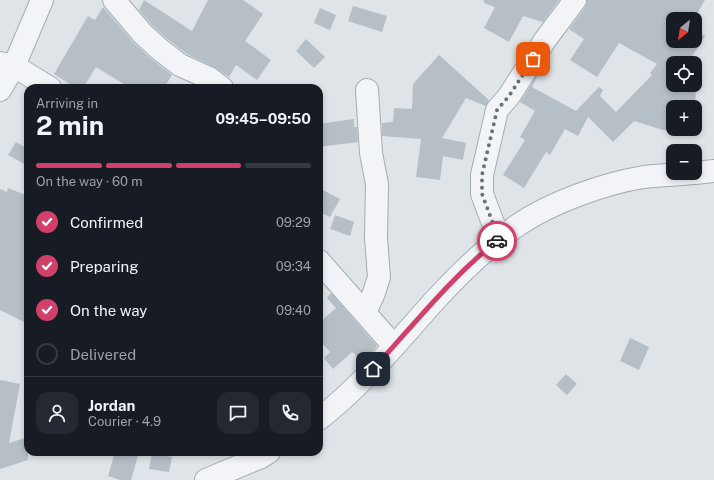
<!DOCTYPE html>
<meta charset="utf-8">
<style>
:root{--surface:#171b24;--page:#242831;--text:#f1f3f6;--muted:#9ea1a6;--line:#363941;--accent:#d1406a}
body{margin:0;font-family:"Public Sans",sans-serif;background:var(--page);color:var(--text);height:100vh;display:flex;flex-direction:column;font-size:15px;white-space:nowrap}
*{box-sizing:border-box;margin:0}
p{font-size:13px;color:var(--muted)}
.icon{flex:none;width:22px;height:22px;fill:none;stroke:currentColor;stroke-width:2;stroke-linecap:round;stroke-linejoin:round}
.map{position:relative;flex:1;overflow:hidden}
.drawer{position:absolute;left:24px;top:84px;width:299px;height:372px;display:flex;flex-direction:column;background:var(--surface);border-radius:12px;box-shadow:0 2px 6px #0003}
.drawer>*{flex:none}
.needle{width:26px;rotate:210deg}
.fabs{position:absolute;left:666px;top:12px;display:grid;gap:8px}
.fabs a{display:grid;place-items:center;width:36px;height:36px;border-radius:8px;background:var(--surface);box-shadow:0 2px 6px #0003;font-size:20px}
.pin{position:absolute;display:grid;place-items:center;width:34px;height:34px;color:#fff;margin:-17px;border-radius:8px;box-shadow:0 2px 6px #0006}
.courier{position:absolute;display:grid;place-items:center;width:40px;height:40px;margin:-20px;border:3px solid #d1406a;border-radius:50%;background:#fff;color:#222;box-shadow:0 1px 5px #0007}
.overview em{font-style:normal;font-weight:700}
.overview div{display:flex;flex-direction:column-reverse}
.overview{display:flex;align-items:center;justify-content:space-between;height:68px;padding:0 12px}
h1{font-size:26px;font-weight:700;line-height:30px}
.bar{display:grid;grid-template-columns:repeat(4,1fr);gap:6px 4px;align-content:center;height:48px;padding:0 12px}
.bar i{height:5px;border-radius:3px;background:var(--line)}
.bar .active{background:var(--accent)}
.bar p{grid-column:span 4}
.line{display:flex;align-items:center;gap:10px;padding:0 12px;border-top:1px solid var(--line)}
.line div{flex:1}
.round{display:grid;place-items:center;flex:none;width:42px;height:42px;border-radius:12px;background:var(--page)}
ol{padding:0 12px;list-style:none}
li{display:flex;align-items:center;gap:12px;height:44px}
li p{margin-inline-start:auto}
li .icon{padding:4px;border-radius:50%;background:var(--accent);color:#fff;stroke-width:4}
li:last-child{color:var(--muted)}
li i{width:22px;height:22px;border:2px solid var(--line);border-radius:50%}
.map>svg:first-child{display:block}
.building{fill:#b6bec6}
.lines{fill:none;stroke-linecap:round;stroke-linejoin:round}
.minor-casing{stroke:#a4acb3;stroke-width:24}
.minor{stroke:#f2f4f7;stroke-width:22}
.done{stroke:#67727b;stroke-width:4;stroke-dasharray:0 7.2}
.route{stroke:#d1406a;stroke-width:5}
</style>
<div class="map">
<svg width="714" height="480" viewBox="0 0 714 480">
<rect width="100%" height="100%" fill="#dfe4e9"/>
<g class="building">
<path d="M144,0l48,31 16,-31h35l20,14 -18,27 26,19 -14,20 -21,-15 -7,12 -15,-10 -27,-13 -21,-16 -15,-14 -12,-14z"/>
<path d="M484,0h75l-16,22 -20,-6 -14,26 -25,-14 11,-21 -11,-4z"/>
<path d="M587,0h118l-11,19h-21v22h22v-11l10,6 -17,27h-15v22h17l6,3 -1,21v-2h-22v22h21l-1,3 -30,-2 -29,-9 -21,21 -25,-25 -10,19 -13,-7 -15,26 -4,-3 -22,36 -21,-13 22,-35 -5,-3 15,-26 -15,-9 21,-33 -9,18 44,24 23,-24 4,3 -3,6 16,16 36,-37 -2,-2 7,-9 -38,-21 -22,34 -27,-17 14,-21 -15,-10 16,-21z"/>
<path d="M353,6l34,10 -5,16 -34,-11z"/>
<path d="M103,7l30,35 17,16 22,17 -8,13h-34l-34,-21 -13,21h-7l-22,-14 34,-58 7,4z"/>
<path d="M320,8l16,7 -6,15 -16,-7z"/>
<path d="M306,39l19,18 -11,11 -18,-17z"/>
<path d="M439,55l50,45 -3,6 -20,-8 -24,40 24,5 -3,17 -20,-4 -3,24 -24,-3 5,-38 -39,-3v-13l11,-1 1,-14 18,1 1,-25z"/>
<path d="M354,119v8h3l1,15 -39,5v-23z"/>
<path d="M16,142l12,7v17l-20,-11z"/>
<path d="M8,188l20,8v128l-28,-14v-121l7,3z"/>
<path d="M319,188l21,11 -10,18 -11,-5z"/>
<path d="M335,215l19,7 -4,14 -20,-7z"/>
<path d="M331,293l46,53 -14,15 -11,-9 -19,17 -9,-11 6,-6 -11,-12v-17l17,-15 -9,-10z"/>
<path d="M630,338l19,9 -10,23 -19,-9z"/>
<path d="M566,374l11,10 -10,11 -11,-10z"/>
<path d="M0,380l20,4 -11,59 19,-6v23l-28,9z"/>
<path d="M115,452h24l-8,28h-11l-12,-4z"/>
<path d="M152,453l20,4 -3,15 -20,-3z"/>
</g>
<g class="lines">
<defs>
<g id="minor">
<path d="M114,0l28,33 16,15 22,17 29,13 13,10"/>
<path d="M0,63l14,3 36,22"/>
<path d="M0,90l14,-24 28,-66"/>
<path d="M695,173l19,-2"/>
<path d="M499,239l-17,-45v-19l15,-65 12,-14 36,-56 30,-40"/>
<path d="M319,261l75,85"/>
<path d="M365,312l9,-19 5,-16 -3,-39 1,-54 -6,-31 -4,-63"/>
<path d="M319,419c45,-35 80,-79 118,-121 24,-26 51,-52 81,-73 32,-22 87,-42 126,-48 16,-2 32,-2 48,-4"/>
<path d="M206,480l55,-23 8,-5"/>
</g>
</defs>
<use href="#minor" class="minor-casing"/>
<use href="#minor" class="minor"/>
</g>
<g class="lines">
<path class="done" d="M497,241l2,-1 -17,-46v-19l15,-65 12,-14 24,-37"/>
<path class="route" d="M373,369c40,-43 77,-91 124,-128"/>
</g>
</svg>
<div class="fabs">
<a><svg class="needle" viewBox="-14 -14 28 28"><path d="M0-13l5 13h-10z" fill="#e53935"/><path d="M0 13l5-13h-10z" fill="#9ea1a6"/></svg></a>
<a><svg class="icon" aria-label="locate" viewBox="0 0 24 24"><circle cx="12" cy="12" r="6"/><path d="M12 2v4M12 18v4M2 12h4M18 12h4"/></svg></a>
<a>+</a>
<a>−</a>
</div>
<div class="pin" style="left:533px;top:59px;background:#ea580c"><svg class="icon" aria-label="bag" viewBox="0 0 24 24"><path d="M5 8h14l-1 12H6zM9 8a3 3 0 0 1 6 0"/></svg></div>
<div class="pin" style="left:373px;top:369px;background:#1f2937"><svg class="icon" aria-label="home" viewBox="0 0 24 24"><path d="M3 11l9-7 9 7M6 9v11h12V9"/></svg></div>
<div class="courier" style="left:497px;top:241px"><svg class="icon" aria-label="car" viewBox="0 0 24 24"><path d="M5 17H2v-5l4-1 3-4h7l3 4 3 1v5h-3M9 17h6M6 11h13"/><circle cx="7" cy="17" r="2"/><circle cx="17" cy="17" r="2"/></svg></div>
<section class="drawer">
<div class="overview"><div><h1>2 min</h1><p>Arriving in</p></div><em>09:45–09:50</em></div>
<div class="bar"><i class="active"></i><i class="active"></i><i class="active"></i><i></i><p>On the way · 60 m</p></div>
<ol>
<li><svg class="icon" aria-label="check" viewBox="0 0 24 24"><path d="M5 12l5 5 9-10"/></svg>Confirmed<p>09:29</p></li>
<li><svg class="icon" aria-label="check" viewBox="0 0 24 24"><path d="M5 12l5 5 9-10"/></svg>Preparing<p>09:34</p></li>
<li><svg class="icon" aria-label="check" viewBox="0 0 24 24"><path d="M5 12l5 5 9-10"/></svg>On the way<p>09:40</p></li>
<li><i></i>Delivered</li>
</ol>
<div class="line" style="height:72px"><a class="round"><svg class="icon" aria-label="person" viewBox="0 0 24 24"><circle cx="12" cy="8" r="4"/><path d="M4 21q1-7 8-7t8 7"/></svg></a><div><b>Jordan</b><p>Courier · 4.9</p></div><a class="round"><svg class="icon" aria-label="chat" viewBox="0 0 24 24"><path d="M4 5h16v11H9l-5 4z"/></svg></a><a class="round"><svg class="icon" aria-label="phone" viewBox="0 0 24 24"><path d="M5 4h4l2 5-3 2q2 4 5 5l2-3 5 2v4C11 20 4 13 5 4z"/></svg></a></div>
</section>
</div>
